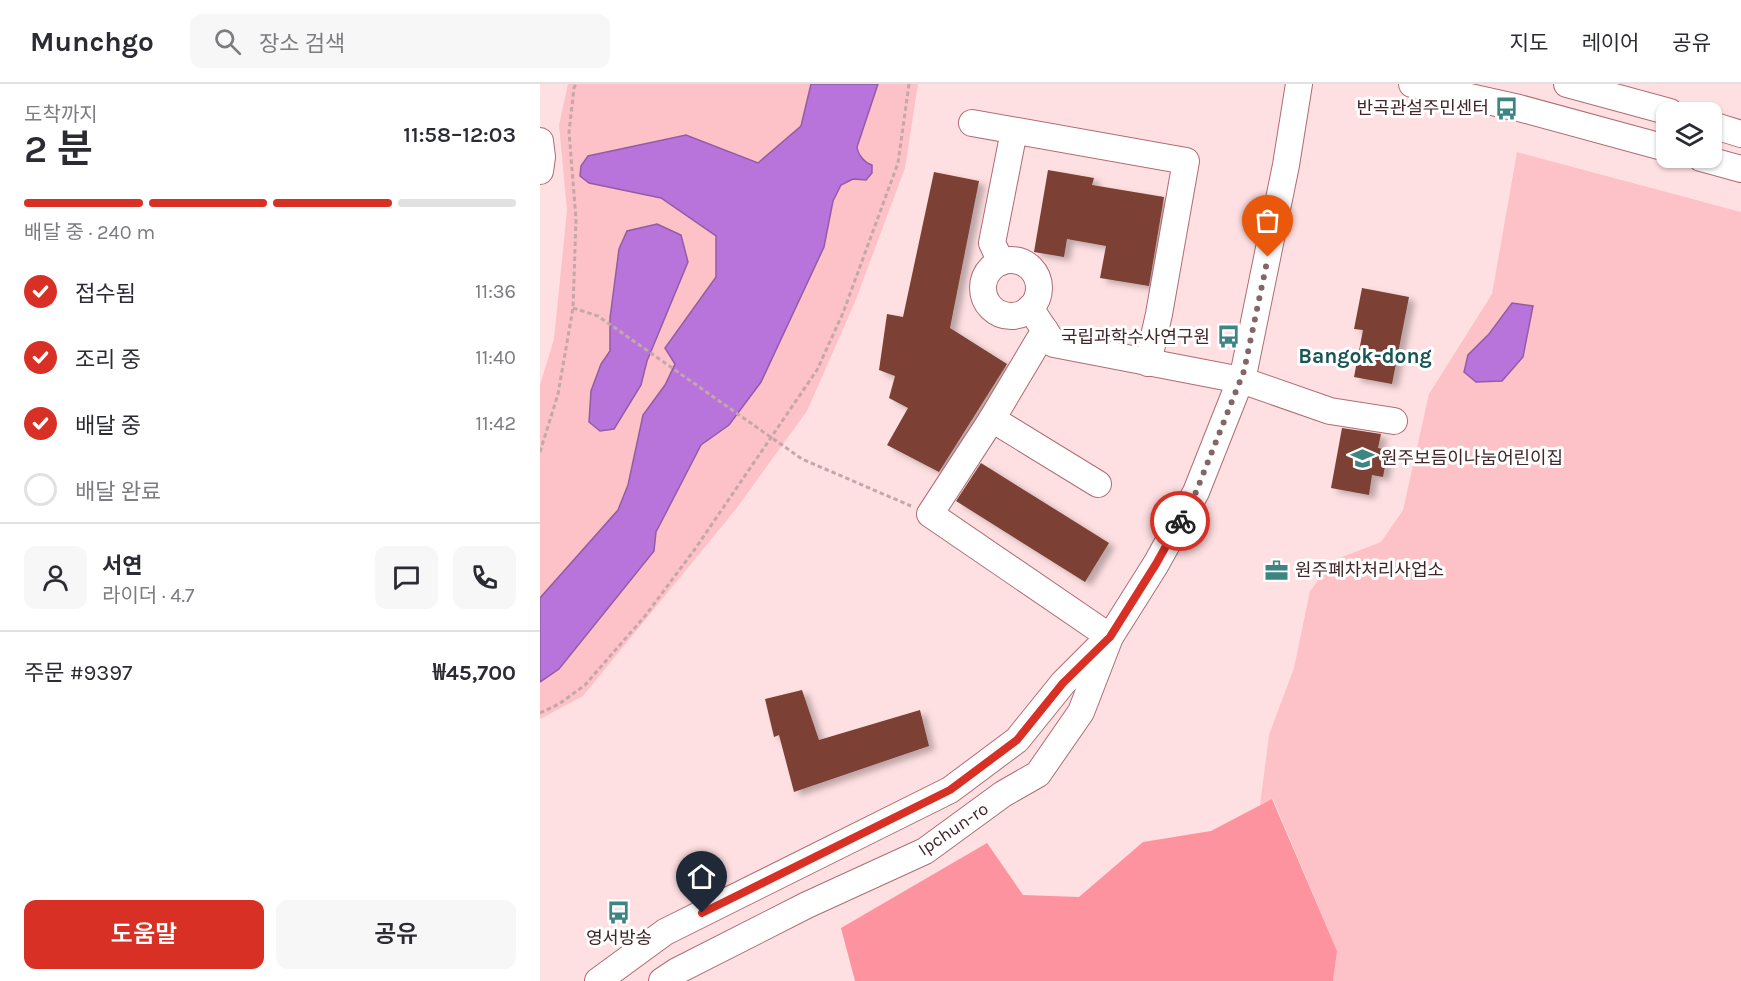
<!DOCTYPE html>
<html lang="ko">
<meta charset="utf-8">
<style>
:root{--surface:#fff;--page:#f7f7f7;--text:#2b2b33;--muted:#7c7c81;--line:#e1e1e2;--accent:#d93025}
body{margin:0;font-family:Karla,"Noto Sans KR",sans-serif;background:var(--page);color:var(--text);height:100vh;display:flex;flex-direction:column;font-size:22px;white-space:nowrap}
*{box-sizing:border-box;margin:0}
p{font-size:20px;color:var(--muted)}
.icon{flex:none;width:33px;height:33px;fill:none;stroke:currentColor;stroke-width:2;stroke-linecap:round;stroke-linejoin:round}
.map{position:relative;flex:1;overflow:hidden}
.side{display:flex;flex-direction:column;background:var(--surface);width:540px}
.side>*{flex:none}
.fabs{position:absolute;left:1116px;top:18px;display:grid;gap:12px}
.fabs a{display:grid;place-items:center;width:66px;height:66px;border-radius:12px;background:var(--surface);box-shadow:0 2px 4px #0004;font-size:30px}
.pin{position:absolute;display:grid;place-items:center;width:51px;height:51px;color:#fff;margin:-62px -26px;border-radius:50% 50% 50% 0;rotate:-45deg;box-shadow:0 0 6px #0007}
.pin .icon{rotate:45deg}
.courier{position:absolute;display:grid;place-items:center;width:60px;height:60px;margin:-30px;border:4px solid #d93025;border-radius:50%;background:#fff;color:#222;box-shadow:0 2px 8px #0007}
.headline em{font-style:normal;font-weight:600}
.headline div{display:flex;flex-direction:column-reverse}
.headline{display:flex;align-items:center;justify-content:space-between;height:102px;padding:0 24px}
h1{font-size:39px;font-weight:600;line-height:45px}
.bar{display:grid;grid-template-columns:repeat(4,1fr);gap:9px 6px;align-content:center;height:72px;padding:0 24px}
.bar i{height:8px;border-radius:4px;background:var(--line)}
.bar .on{background:var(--accent)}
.bar p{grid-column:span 4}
.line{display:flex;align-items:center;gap:15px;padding:0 24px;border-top:2px solid var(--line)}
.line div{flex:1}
.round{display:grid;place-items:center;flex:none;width:63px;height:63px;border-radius:12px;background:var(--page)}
ol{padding:0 24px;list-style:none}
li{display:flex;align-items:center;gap:18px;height:66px}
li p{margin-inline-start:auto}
li .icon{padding:6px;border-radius:50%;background:var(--accent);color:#fff;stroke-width:4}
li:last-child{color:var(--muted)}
li i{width:33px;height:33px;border:3px solid var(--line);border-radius:50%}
.action{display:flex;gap:12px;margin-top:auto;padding:12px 24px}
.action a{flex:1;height:69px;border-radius:12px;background:var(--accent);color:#fff;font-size:24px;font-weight:600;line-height:69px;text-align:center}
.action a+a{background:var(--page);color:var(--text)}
header{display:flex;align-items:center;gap:36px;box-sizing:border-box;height:84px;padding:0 30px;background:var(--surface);border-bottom:2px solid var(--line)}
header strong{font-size:28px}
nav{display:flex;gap:33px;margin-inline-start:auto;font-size:21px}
.search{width:420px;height:54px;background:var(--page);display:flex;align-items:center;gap:15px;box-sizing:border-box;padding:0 21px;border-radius:12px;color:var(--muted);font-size:22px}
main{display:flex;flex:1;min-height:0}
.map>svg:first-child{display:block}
.green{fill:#fdc2c7}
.forest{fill:#fd939f}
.water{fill:#b874db;stroke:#945ca5;stroke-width:1.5}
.building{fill:#7b4034;filter:url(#shadow)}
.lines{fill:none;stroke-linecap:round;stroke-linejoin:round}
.minor-casing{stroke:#af6c73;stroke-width:28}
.path{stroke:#c5a7a9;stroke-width:3;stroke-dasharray:4.5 3;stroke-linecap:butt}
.minor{stroke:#fff;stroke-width:26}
.done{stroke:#846669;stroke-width:6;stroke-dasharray:0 10.8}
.route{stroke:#d93025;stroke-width:8}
.labels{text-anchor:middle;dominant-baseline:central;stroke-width:6;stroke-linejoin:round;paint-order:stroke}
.poi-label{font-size:18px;fill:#412528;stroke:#fff;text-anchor:end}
.street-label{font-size:18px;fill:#412528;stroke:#fff}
.quarter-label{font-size:21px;font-weight:bold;fill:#195554;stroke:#fff}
</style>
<header>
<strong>Munchgo</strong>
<div class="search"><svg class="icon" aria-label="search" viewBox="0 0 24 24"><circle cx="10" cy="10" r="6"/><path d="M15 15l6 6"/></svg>장소 검색</div>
<nav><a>지도</a><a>레이어</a><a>공유</a></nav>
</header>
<main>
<section class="side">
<div class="headline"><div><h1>2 분</h1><p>도착까지</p></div><em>11:58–12:03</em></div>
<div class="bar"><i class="on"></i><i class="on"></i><i class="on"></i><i></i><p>배달 중 · 240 m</p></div>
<ol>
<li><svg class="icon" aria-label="check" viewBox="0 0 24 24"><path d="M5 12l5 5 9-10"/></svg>접수됨<p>11:36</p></li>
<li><svg class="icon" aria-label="check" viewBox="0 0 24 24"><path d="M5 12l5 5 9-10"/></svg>조리 중<p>11:40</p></li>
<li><svg class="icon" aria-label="check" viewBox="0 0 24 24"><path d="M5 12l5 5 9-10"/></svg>배달 중<p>11:42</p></li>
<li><i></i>배달 완료</li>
</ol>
<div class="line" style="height:108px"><a class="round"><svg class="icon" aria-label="person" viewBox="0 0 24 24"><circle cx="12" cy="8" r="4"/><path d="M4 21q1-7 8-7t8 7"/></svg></a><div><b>서연</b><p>라이더 · 4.7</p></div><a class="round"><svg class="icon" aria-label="chat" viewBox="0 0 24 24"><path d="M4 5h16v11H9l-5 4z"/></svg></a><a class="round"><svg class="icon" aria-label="phone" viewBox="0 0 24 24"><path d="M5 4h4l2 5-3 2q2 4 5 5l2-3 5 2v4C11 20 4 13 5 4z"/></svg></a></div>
<div class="line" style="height:78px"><div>주문 #9397</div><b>₩45,700</b></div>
<div class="action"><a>도움말</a><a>공유</a></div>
</section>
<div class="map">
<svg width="1201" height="897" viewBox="0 0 1201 897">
<defs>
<filter id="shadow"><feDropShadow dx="6" dy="4" stdDeviation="3" flood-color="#0004"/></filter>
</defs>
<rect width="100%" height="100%" fill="#ffe0e2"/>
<g class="green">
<path d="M28,0h350l-13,84 -50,134 -48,109 -71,98 -153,187 -43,23v-37l12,-8 -12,-8v-281l14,-46 13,-129 -8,-85z"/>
<path d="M977,68l224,60v769h-408l4,-30 -64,-152 -13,6 9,-70 25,-67 16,-77 24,-31 47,-18 22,-32 26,-116 63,-100z"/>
</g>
<path class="forest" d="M732,715l65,152 -4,30h-478l-14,-53 146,-85 36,52 56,2 64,-55 68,-11z"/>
<g class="water">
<path d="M271,0h67l-21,63c1,8 8,16 15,18v8l-6,7 -13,-1 -12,6 -8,16 -9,46 -63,135 -32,43 -28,20 -45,87 -2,19 -95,118 -19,13v-84l78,-88 10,-25 15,-70 22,-30 10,-21 -10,-16 51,-71v-41l-55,-38 -72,-15 -9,-7 1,-10 7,-10 98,-21 72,28 43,-37z"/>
<path d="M117,140l24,11 7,27 -41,99 -6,24 -27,44 -14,2 -11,-9 2,-31 10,-27 9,-13v-33l9,-69 8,-18z"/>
<path d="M972,219l21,3 -10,51 -21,24 -26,1 -12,-10 4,-17 21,-21z"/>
</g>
<g class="building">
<path d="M508,86l46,8 -2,7 72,12 -15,89 -49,-8 6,-32 -39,-7 -3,18 -30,-5z"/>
<path d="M394,88l45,9 -29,147 57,36 -68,108 -52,-27 21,-37 -19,-10 6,-22 -16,-6 8,-56 16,3z"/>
<path d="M822,204l47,9 -17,87 -38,-7 9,-47 -9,-1z"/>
<path d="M802,344l39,6 -3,14 10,2 -5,27 -11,-2 -3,20 -38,-7z"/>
<path d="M441,379l128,80 -24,39 -129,-81z"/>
<path d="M262,606l17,50 101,-30 9,36 -135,46 -15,-57 -5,2 -9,-38z"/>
</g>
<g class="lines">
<defs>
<g id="minor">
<path d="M872,0l107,24 147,40"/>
<path d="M1027,0l103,28"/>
<path d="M432,39l214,38 -27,153 -11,49"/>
<path d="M1172,41l29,9"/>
<path d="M0,57l2,16 -2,14"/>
<path d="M1161,74l40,11"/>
<circle cx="471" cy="204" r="28"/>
<path d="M461,178l-9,-19 22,-112"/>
<path d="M490,224l24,36 187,36 89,31 64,10"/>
<path d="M505,246l-53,89 106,65"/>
<path d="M452,335l-62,95 180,123"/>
<path d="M58,897l67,-49 285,-142 67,-50 46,-57 40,-40"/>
<path d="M122,897l15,-10 130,-66 118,-54 78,-57 35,-20 43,-62 29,-75 46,-73 40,-72 48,-121 42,-206 13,-81"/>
</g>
</defs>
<use href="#minor" class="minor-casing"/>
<g class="path">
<path d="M33,224l25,8 204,143 109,47"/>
<path d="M0,368l18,-58 15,-86 3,-89 -7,-87 5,-44 2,-4"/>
<path d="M0,629l19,-9 26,-19 60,-69 50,-67 122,-179 26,-57 55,-150 11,-79"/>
</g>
<use href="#minor" class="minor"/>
</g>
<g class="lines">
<path class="done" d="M640,437l16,-29 48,-121 24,-114"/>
<path class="route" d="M162,829l248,-123 67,-50 46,-57 47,-46 46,-73 24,-43"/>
</g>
<defs>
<symbol id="bus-bare" viewBox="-9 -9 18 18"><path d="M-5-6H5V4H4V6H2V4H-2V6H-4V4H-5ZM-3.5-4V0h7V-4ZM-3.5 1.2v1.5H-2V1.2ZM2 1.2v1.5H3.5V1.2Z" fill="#3d8583" stroke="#fff" stroke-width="2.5" paint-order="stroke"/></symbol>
<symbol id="school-bare" viewBox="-9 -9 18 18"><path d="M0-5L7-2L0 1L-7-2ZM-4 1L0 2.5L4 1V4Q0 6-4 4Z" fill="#3d8583" stroke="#fff" stroke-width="2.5" paint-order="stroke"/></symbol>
<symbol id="office-bare" viewBox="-9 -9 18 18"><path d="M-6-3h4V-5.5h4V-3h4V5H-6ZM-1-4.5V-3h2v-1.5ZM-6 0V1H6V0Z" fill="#3d8583" stroke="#fff" stroke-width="2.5" paint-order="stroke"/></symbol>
</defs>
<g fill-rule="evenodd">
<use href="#bus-bare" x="950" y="8" width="33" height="33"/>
<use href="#bus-bare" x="672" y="236" width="33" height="33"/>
<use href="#school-bare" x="806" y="358" width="33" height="33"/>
<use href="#office-bare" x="720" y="470" width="33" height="33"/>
<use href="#bus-bare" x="62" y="812" width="33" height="33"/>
</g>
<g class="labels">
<g class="poi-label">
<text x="949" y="24">반곡관설주민센터</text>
<text x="670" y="253">국립과학수사연구원</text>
<text x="841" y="374" text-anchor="start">원주보듬이나눔어린이집</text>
<text x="755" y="486" text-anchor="start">원주폐차처리사업소</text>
<text x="79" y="854" text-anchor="middle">영서방송</text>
</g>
<g class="street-label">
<text transform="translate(413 745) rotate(-34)">Ipchun-ro</text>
</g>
<g class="quarter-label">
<text x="825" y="272">Bangok-dong</text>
</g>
</g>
</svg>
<div class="fabs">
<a><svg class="icon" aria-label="layers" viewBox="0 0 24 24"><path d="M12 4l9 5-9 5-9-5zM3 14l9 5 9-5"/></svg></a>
</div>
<div class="pin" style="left:728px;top:173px;background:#ea580c"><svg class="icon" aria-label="bag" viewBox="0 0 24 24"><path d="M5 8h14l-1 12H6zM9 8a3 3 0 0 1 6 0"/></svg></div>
<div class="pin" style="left:162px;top:829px;background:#1f2937"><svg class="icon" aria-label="home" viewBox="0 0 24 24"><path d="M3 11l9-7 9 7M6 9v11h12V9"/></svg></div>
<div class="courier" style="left:640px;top:437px"><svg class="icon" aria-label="bike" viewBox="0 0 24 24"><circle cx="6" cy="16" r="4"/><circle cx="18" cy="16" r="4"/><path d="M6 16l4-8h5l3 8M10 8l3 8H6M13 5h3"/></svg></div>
</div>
</main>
